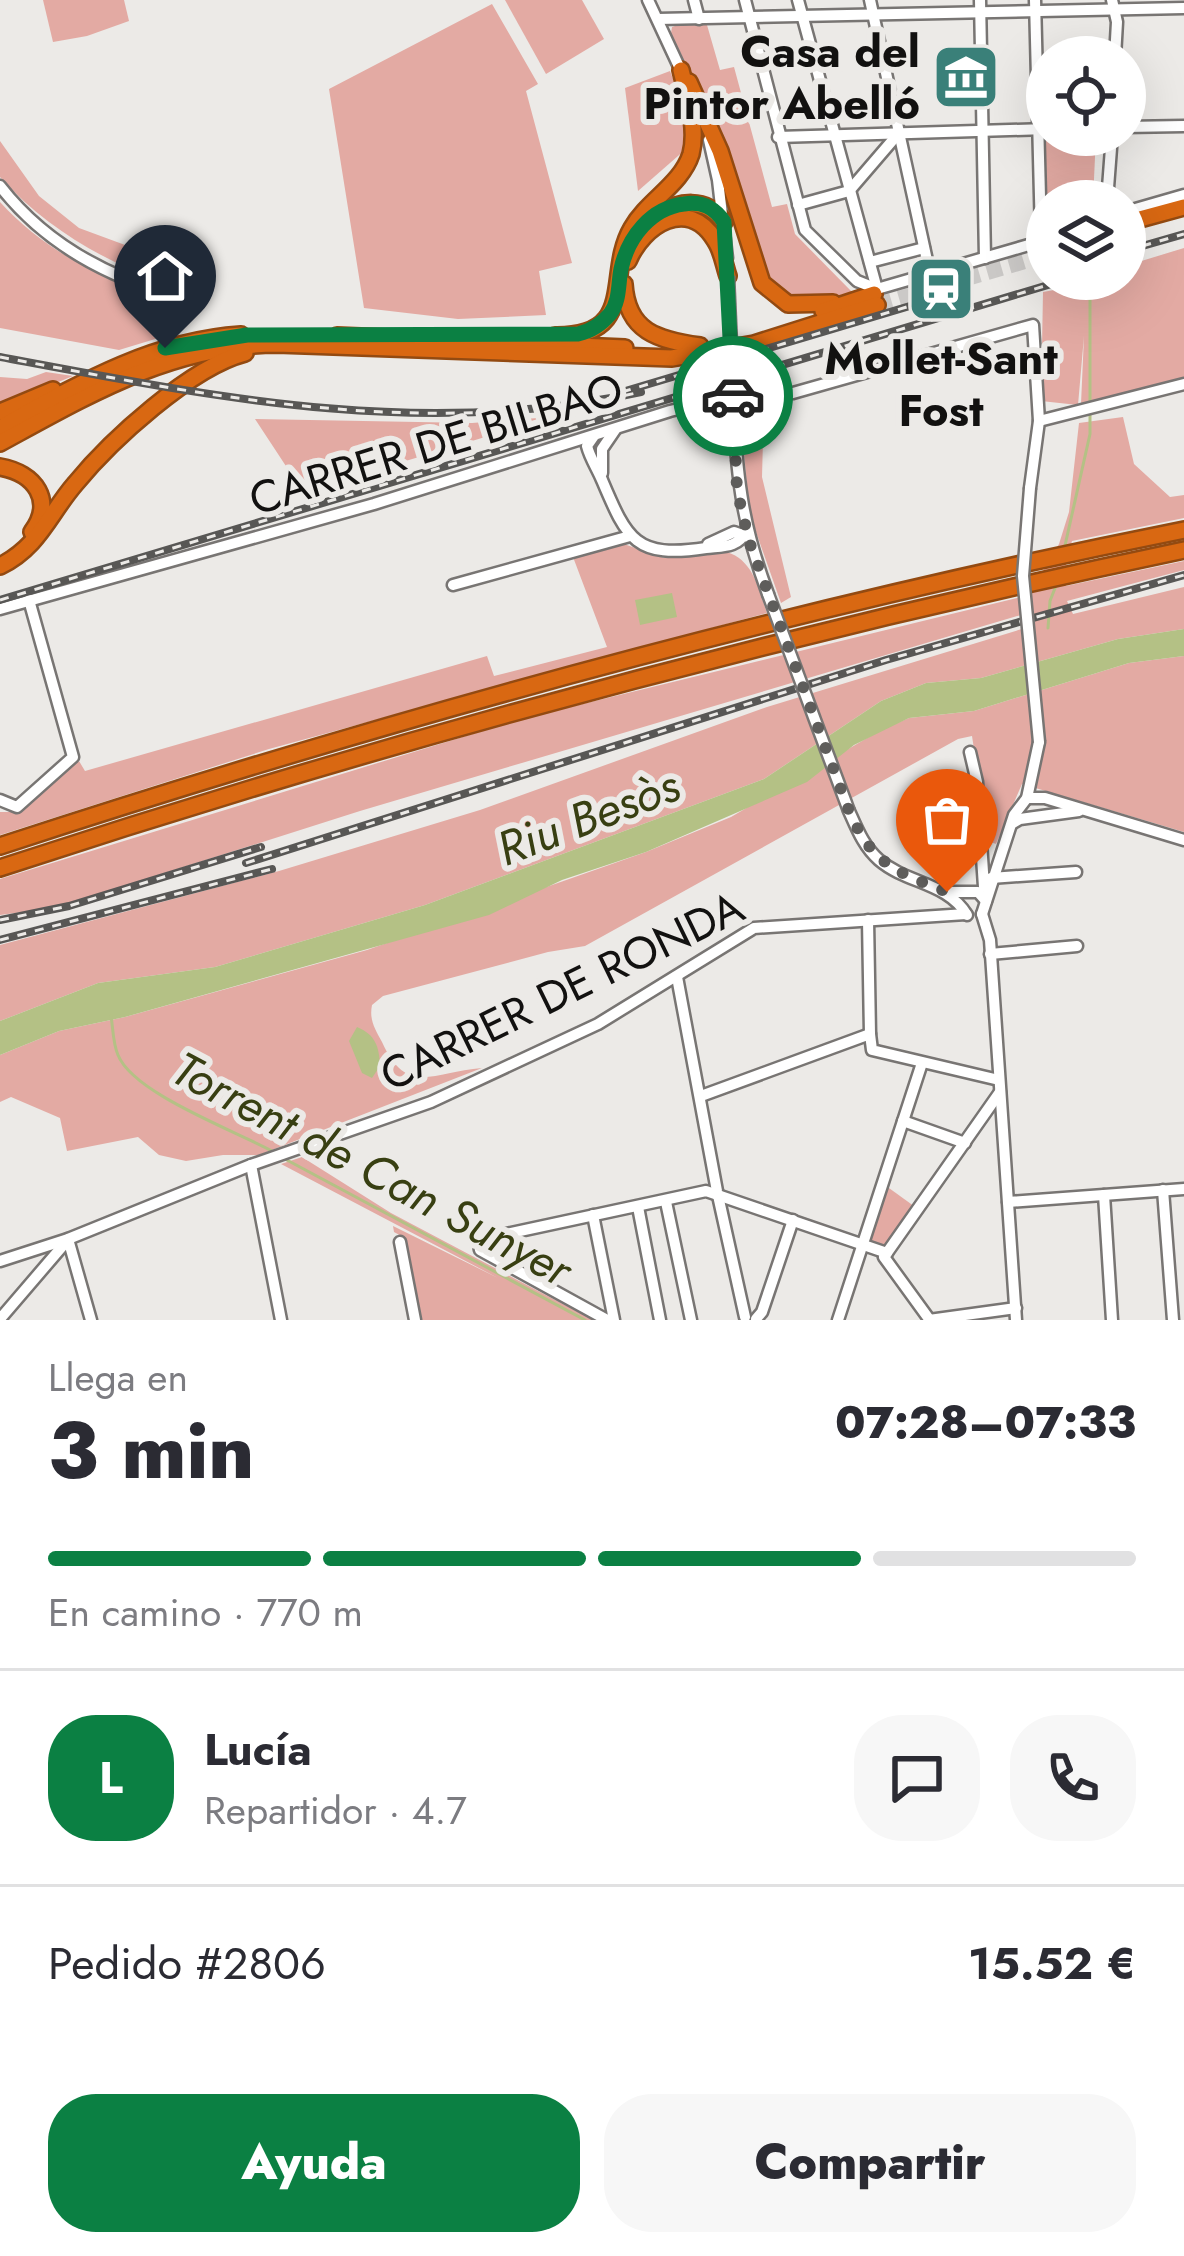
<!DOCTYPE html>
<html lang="es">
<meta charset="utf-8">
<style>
:root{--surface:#fff;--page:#f7f7f7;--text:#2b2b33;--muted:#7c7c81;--line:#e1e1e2;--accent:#0b8043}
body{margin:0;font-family:Jost,sans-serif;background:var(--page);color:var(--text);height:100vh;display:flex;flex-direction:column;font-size:45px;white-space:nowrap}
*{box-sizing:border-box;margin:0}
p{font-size:39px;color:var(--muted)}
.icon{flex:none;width:66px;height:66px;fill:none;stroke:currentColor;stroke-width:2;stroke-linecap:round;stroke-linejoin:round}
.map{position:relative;height:1320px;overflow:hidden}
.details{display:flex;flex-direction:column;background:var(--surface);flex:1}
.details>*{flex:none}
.buttons{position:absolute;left:1026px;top:36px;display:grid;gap:24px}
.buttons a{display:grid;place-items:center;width:120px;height:120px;border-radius:50%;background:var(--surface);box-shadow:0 12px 48px #0002;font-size:60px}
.pin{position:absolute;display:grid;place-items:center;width:102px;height:102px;color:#fff;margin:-123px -51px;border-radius:50% 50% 50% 0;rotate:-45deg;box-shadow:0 0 12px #0007}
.pin .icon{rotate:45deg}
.courier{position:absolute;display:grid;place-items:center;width:120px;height:120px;margin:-60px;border:9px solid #0b8043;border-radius:50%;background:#fff;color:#222;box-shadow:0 3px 15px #0007}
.summary em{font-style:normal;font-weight:800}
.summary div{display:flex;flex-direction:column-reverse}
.summary{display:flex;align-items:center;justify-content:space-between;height:204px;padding:0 48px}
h1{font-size:78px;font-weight:800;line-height:90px}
.bar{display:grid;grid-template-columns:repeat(4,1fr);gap:18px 12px;align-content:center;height:144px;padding:0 48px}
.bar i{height:15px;border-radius:9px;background:var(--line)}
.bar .active{background:var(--accent)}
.bar p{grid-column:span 4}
.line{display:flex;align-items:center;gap:30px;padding:0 48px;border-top:3px solid var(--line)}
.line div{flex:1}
.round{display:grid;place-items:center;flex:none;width:126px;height:126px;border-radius:48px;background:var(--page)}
.action{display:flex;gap:24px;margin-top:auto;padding:24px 48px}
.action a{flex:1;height:138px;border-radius:48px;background:var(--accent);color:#fff;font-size:48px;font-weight:800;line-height:138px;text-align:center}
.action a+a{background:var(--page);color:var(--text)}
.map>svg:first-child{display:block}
.green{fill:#e3aaa3}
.water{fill:#b4c185}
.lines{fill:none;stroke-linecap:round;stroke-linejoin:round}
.stream{stroke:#b4c185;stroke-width:3}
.highway-tunnel{stroke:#cbc9c7;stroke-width:15;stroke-dasharray:15 8;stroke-linecap:butt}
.minor-casing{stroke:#787573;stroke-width:15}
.highway-casing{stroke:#934a11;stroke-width:20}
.minor{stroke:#fff;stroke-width:10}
.highway{stroke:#d96812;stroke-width:15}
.rail-casing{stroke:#585755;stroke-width:8}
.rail{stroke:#eceae7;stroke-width:3;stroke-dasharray:9;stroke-linecap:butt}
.minor-bridge-casing{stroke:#787573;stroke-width:15;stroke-linecap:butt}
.minor-bridge{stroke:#fff;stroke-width:10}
.done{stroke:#5e5d5b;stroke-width:12;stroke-dasharray:0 21.6}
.route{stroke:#0b8043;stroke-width:15}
.labels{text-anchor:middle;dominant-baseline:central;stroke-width:12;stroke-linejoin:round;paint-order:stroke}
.poi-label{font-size:45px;font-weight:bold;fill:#121110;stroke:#eceae7;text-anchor:end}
.street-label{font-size:45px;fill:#121110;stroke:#eceae7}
.water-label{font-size:48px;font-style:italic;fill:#383f12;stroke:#eceae7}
</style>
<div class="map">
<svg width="1184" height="1320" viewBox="0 0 1184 1320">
<rect width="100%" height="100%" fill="#eceae7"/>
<g class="green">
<path d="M43,0h81l5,21 -42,15 -34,6z"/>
<path d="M505,0h77l22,39 -58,35z"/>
<path d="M492,4l46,80 -12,7 46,172 -33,8 7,44 -88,4 -94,-11 -35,-219z"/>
<path d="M678,25h29l13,45 14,-3 38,140 15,-3 8,30 58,59c-33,5 -57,12 -84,-10l-60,-170 -38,-80 1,-6z"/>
<path d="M670,71l15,39 1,39 -48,42 -13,-103z"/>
<path d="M1096,135l-3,66h-46v17l-5,-82z"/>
<path d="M0,141l39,55 40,32 84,31 6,13 -2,13c-66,-26 -120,-56 -167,-108z"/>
<path d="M0,202c45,50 105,78 168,97l7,34 -56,17 -119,-22z"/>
<path d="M1184,248v131l-77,22 -26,3 3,-68 -6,69 -37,-4 2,-109 44,-8 1,-5h37v-13z"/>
<path d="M46,372l27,4 -73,30v-29l27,2z"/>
<path d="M764,402l-2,75 29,120 -10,6 -32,-91 -9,-109z"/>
<path d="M551,417l-248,75 -48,-73 217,4z"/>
<path d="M1123,417l11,47 36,33 14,-2v23l-112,23 -6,21v24l118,-25v9l-117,31 6,13 111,-27v42l-66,10 -137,39 -55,5 -45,18 -117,78 -339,126 -210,62 -117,16 -98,38v-76l279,-74 201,-61 287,-103 268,-82 -4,-13 -671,199 -271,86 -44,12 -45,6v-36l521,-160 508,-124 30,-51 10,-32 10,-89z"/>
<path d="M621,543l43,15 63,-6c27,9 31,36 40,61l-498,136 -269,86v-23h20l59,-51 6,10 402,-115 7,20 113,-29 -34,-90z"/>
<path d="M1184,656v176l-162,-48 -26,60 -8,-3 -16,-105 -14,3 -373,207 -37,6 -165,44 -11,9c-3,15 3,24 10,37 25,55 50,30 100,26l-223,87h-36l-37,6 -27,-6 -21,-18 -71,14 -7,-33 -49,-21 -11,5v-47l59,-24 66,-14 242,-67 279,-98 85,-35 150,-87 28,-12 65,-7 155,-48z"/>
<path d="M302,1157l89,56 202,107h-174l-14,-82 -11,-6 -1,-6 105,52 -217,-114z"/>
<path d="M882,1183l36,26 -29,42 -24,-5z"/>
</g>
<g class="water">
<path d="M672,593l5,24 -37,8 -5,-25z"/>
<path d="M1184,629v27l-55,7 -155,48 -65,7 -55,27 -47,37 -161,70 -84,28 -73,35 -364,102 -66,14 -59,24v-34l98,-38 117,-16 210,-62 339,-126 117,-78 45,-18 55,-5 137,-39z"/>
<path d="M357,1027c18,8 22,18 23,39l-8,12 -10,-5 -13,-32z"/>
</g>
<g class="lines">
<g class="stream">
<path d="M1090,403v-124"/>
<path d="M1064,550l26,-116v-21"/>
<path d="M1048,628l2,-27 7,-18"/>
<path d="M111,1016c2,12 2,28 7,39 15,38 115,75 154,96"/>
<path d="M285,1159l300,161"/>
</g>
<path class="highway-tunnel" d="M877,305l170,-50"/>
<defs>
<g id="minor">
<path d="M648,0l34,73"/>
<path d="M694,0l5,19"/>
<path d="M745,0l60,230 52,51 20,8"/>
<path d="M798,0l79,289"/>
<path d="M870,0l60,274"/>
<path d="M980,0l5,258"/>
<path d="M1035,0l6,236 6,-2"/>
<path d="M1112,0l5,22 -2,35"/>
<path d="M658,19l526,-11"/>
<path d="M1125,127l59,-1"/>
<path d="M778,137l269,-8"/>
<path d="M709,140l9,40 9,78"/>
<path d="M0,186c42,54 102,88 166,107"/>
<path d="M1107,201l5,-66"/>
<path d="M798,205l51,-14 49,-57"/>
<path d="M1125,212l59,-17"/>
<path d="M870,262l54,-14"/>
<path d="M877,289l162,-47"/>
<path d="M734,414c3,69 10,116 34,180"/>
<path d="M1039,421l145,-37"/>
<path d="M594,436l-7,10c3,12 10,22 15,34 25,59 33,79 104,68 17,-2 32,0 40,-17"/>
<path d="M602,473v-24l13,-19"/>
<path d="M708,544l26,-12 14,5"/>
<path d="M453,585l177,-49"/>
<path d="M0,609l374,-105 296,-93 53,-13 70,-5 240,-68 6,96 -9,67"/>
<path d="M970,752l7,30 7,105"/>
<path d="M1027,798h18l139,42"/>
<path d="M0,800l17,7 56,-50 -44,-157"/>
<path d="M849,811c8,18 15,36 30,49 28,24 68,22 88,55"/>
<path d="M1013,823l7,-4 59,-8"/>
<path d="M991,878l85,-6"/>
<path d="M947,892h31l8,9"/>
<path d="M982,914l8,26 26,380"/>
<path d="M982,914l32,-99 13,-17 12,-56"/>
<path d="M868,920l2,114"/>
<path d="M990,954l87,-8"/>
<path d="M677,977l40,214 28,126"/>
<path d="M701,1096l169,-62 2,16 127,30"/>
<path d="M903,1121l62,22"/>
<path d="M251,1165l30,155"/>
<path d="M1163,1190l10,130"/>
<path d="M1104,1195l8,125"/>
<path d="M666,1202l25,118"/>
<path d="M1008,1202l176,-13"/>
<path d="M638,1207l22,113"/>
<path d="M593,1215l21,105"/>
<path d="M68,1239l23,81"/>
<path d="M400,1242l15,78"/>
<path d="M0,1261l68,-22 183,-74 180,-63 167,-78 156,-96 212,-14"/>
<path d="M0,1319l66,-77"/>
<path d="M756,1319l6,-7 31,-92"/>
<path d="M929,1319l-45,-62 116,-165"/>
<path d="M607,1320l-127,-70 -2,-10 228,-49 181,62"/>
<path d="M838,1320l84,-257"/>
<path d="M929,1320l87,-12"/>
</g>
<g id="highway">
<path d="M689,82l31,69 42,132 26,21 45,-1"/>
<path d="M654,216c25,-15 52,-20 70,6"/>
<path d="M1125,223l59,-16"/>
<path d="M628,261c15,-36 60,-65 87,-21 7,10 9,24 13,36"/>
<path d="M624,284c3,48 34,56 76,62"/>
<path d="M823,311l51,-17"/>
<path d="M337,336l288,12"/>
<path d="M555,336c84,1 50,-62 77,-108 16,-28 49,-43 59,-74 7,-27 -4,-58 -10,-84"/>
<path d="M0,412l53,-22"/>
<path d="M0,428c77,-43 151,-87 241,-93"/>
<path d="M0,443c90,-49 172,-98 277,-99l395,14 82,-14 123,-39"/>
<path d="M0,467c35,6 55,34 32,65"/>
<path d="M0,566c39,-19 49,-52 75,-82 36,-44 116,-117 170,-131"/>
<path d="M0,846c388,-127 783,-236 1184,-316"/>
<path d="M0,868c389,-128 783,-234 1184,-318"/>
</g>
</defs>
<use href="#minor" class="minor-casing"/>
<use href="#highway" class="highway-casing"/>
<use href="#minor" class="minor"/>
<use href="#highway" class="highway"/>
<defs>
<g id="rail">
<path d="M1125,251l59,-17"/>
<path d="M0,357c214,40 424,83 641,35"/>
<path d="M622,392l308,-92"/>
<path d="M0,600l1068,-321"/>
<path d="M246,863l640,-203 298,-85"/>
<path d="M0,920l69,-14 192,-59"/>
<path d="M0,940l272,-71"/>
</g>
</defs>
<use href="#rail" class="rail-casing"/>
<use href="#rail" class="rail"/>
<defs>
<g id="minor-bridge">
<path d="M728,276l6,138"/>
<path d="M1030,488l-7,88 16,166"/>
<path d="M768,594l81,217"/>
</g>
</defs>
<use href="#minor-bridge" class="minor-bridge-casing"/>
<use href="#minor-bridge" class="minor-bridge"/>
</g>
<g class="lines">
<path class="done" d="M733,396l4,94 12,51 100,270c24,54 46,60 98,81"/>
<path class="route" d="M165,348l82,-13 331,-1c13,-3 23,-9 32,-20 10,-13 8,-30 11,-45 7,-32 30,-61 63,-65 18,-3 30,3 40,18l9,174"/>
</g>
<defs>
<symbol id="museum-square" viewBox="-11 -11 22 22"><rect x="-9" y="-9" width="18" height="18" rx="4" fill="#3a8079" stroke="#eceae7"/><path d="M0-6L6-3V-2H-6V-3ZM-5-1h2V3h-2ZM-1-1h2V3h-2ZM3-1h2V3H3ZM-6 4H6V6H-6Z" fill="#fff"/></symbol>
<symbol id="station-square" viewBox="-11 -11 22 22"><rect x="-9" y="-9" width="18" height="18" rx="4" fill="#3a8079" stroke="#eceae7"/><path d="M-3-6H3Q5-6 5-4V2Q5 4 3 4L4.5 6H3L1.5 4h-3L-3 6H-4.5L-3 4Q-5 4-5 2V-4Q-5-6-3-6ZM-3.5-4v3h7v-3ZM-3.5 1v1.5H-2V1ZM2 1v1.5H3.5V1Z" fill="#fff"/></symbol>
</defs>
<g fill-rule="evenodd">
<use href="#museum-square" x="928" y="39" width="76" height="76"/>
<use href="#station-square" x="903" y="251" width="76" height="76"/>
</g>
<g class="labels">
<g class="poi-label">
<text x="920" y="51">Casa del<tspan x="920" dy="52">Pintor Abelló</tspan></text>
<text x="941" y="358" text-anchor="middle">Mollet-Sant<tspan x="941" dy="52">Fost</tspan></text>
</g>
<g class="street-label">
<text transform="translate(436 444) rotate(-17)">CARRER DE BILBAO</text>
<text transform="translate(562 991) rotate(-26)">CARRER DE RONDA</text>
</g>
<g class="water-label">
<text transform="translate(588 817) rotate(-21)">Riu Besòs</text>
<text transform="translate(372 1169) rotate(28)">Torrent de Can Sunyer</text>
</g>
</g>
</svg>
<div class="buttons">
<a><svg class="icon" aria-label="locate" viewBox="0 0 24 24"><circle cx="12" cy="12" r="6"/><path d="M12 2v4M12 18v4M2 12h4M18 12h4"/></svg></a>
<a><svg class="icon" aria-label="layers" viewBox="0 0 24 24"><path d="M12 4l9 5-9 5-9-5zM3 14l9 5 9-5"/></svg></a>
</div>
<div class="pin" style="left:947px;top:892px;background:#ea580c"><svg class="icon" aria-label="bag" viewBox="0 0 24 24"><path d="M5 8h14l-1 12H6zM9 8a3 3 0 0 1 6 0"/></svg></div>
<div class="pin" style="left:165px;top:348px;background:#1f2937"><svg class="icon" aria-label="home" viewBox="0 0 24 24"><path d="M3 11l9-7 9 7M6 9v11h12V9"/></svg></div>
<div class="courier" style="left:733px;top:396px"><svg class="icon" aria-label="car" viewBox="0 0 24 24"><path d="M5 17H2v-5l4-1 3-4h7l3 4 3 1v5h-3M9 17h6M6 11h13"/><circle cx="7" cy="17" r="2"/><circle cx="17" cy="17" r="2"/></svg></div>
</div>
<section class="details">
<div class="summary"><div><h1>3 min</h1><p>Llega en</p></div><em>07:28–07:33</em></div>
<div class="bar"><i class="active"></i><i class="active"></i><i class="active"></i><i></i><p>En camino · 770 m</p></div>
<div class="line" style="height:216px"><b class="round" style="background:var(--accent);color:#fff">L</b><div><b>Lucía</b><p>Repartidor · 4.7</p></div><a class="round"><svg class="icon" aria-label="chat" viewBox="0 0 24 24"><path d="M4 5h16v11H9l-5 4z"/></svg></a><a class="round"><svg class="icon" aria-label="phone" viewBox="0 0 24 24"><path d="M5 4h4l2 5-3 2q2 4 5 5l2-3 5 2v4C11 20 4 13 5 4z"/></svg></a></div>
<div class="line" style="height:156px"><div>Pedido #2806</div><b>15.52 €</b></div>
<div class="action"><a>Ayuda</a><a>Compartir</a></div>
</section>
